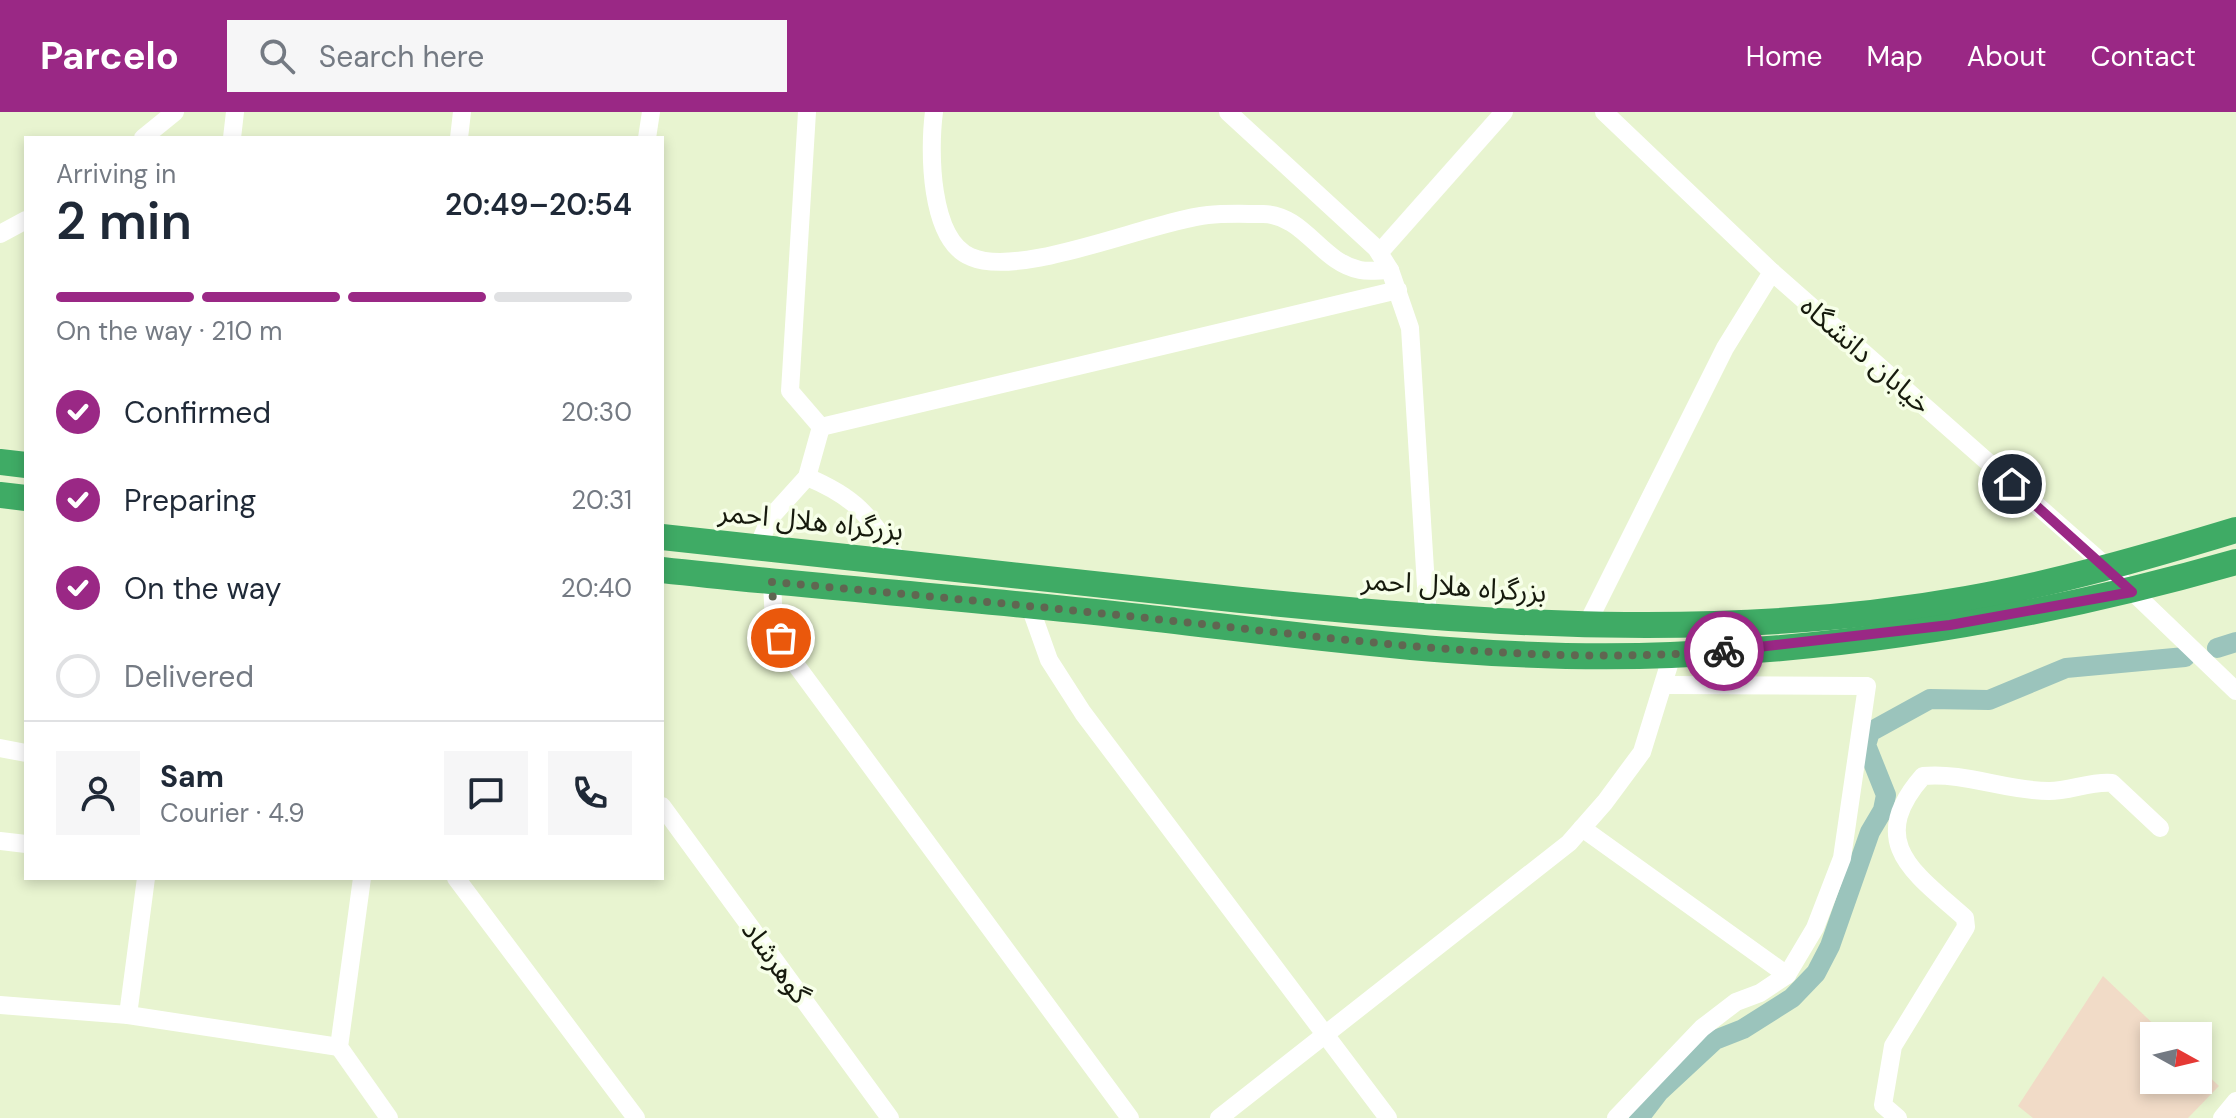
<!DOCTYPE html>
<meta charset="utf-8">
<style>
:root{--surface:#fff;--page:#f6f6f7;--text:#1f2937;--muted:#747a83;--line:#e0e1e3;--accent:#9a2885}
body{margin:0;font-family:"DM Sans","Noto Sans Arabic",sans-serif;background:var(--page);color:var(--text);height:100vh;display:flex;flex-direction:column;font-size:30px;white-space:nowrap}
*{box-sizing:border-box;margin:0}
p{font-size:26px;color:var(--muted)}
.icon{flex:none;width:44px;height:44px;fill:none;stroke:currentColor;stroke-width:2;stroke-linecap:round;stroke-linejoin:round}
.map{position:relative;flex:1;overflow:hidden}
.details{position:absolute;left:24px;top:24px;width:640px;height:744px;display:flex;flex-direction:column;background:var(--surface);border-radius:0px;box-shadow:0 4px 12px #0003}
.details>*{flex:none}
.needle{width:52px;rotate:98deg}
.tools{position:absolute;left:2140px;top:910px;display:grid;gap:16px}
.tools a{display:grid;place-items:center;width:72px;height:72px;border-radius:0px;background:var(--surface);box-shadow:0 4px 12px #0003;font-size:40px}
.pin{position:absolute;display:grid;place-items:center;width:68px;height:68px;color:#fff;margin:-34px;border:4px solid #fff;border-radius:50%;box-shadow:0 2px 8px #0007}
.courier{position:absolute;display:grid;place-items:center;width:80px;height:80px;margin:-40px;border:6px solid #9a2885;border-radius:50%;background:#fff;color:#222;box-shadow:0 2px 10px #0007}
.headline em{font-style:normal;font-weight:600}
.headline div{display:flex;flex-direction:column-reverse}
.headline{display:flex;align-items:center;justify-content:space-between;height:136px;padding:0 32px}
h1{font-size:52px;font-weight:600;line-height:60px}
.bar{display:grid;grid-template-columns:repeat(4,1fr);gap:12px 8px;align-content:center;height:96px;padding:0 32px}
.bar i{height:10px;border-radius:6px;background:var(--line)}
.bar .active{background:var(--accent)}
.bar p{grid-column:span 4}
.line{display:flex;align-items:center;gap:20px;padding:0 32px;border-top:2px solid var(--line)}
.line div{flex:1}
.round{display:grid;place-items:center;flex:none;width:84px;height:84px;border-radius:0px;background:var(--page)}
ol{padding:0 32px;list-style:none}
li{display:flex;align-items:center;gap:24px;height:88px}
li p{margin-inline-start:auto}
li .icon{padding:8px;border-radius:50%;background:var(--accent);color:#fff;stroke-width:4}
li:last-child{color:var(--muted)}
li i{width:44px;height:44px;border:4px solid var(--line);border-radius:50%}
header{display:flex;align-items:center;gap:48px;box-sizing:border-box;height:112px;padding:0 40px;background:var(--accent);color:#fff}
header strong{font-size:38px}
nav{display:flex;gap:44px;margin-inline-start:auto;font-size:28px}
.search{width:560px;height:72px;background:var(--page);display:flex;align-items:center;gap:20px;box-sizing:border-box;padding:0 28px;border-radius:0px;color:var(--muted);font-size:30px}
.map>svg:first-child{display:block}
.green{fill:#f1dbc7}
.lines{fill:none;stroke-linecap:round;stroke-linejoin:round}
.canal{stroke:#9bc4bc;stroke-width:20}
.minor{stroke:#fff;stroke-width:18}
.highway{stroke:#3fab65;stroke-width:26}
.done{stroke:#606651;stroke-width:8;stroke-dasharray:0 14.4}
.route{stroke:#9a2885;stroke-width:10}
.labels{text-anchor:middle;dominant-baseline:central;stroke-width:7;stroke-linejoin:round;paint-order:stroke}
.street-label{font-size:28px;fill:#161a0d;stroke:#f7ffe9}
</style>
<header>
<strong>Parcelo</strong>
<div class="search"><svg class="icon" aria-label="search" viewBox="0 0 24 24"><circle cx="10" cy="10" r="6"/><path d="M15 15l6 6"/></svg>Search here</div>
<nav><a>Home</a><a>Map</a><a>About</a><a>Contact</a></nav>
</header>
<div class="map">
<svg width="2236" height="1006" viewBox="0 0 2236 1006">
<rect width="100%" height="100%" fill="#e8f4d0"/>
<path class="green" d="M2103,864l63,60h-12v44h44v-14l21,20 -31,32h-155l-15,-12z"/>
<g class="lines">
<g class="canal">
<path d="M2217,536l19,-6"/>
<path d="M1639,1006l20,-26 56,-52 28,-11 49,-31 24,-25 14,-27 40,-114 13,-22 3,-15 -20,-50 4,-13 60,-33 59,1 77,-32 119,-11"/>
</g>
<g class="minor">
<path d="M807,0l-17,279 31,36"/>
<path d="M934,0c-5,37 -5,128 37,145 50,22 180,-36 237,-42 18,-2 37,-1 55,-1 42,1 57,48 97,56 9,2 21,0 30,0"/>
<path d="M1228,0l148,136 14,22 20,58 18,290"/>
<path d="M1604,0l168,160 336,296 128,123"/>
<path d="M143,26l32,-26"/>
<path d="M232,26l3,-26"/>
<path d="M459,26l3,-26"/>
<path d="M647,26l4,-26"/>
<path d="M0,122l26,-14"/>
<path d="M1380,140l124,-140"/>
<path d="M821,315l577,-137"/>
<path d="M807,365c53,22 63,41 94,87"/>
<path d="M758,435l12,-29 37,-41 14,-50"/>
<path d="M772,470l2,41 14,31 342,464"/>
<path d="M1029,492l20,56 34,53 305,405"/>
<path d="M1586,514l139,-278 47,-76"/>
<path d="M0,636l26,5"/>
<path d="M662,694l228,312"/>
<path d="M1582,716l205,147"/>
<path d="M0,729l26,3"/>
<path d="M362,766l-23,169 50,71"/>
<path d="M456,766l180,240"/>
<path d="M0,893l128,10 211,32"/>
<path d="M128,903l18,-137"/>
<path d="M1219,1006l350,-275 36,-41 37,-50 30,-97"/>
<path d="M1616,1006l86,-90 34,-26 24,-9 27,-18 28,-47 27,-70 25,-172 -202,-1"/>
<path d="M1898,1006l-15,-13 10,-59 73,-119 -1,-9c-49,-44 -101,-75 -42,-142 42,-4 83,15 126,15 21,0 42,-10 63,-8l48,45"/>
<path d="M2222,1006l14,-17"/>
</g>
<g class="highway">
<path d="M0,350l26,3"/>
<path d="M0,383l26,3"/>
<path d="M662,425c193,20 386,43 579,63 241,24 485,42 725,-1 91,-16 181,-42 270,-69"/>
<path d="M662,458c153,17 307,28 460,45 182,20 365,48 549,40 189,-7 383,-41 565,-93"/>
</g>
</g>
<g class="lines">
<path class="done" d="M781,526l-7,-15 -2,-41c147,13 293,27 439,43 171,19 341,40 513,26"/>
<path class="route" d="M1724,539l226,-26 182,-33 -120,-108"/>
</g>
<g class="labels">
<g class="street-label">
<text transform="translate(1866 243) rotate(41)">خیابان دانشگاه</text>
<text transform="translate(811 409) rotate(6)">بزرگراه هلال احمر</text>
<text transform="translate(1454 474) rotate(4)">بزرگراه هلال احمر</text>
<text transform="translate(776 850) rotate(54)">گوهرشاد</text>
</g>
</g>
</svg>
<div class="tools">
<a><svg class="needle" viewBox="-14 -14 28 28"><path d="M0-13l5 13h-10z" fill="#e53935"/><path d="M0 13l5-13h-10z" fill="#747a83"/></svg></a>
</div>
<div class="pin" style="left:781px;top:526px;background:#ea580c"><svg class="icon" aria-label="bag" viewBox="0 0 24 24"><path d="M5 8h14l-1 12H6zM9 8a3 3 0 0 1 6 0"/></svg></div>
<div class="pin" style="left:2012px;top:372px;background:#1f2937"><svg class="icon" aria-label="home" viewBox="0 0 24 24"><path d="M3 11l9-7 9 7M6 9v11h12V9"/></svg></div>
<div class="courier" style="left:1724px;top:539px"><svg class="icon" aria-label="bike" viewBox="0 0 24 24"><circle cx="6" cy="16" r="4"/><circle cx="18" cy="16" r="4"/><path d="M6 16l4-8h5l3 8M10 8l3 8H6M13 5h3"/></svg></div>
<section class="details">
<div class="headline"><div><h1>2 min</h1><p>Arriving in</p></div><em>20:49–20:54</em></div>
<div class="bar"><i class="active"></i><i class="active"></i><i class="active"></i><i></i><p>On the way · 210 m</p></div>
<ol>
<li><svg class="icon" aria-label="check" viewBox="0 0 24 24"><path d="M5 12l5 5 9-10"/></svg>Confirmed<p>20:30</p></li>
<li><svg class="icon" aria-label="check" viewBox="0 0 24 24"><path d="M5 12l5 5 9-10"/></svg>Preparing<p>20:31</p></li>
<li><svg class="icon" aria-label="check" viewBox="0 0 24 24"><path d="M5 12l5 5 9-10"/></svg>On the way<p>20:40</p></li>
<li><i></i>Delivered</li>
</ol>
<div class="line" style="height:144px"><a class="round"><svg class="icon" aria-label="person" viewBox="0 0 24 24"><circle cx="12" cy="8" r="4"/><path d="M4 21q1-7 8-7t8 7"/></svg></a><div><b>Sam</b><p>Courier · 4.9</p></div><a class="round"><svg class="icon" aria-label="chat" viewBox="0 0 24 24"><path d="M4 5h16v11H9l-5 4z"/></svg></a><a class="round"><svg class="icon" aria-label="phone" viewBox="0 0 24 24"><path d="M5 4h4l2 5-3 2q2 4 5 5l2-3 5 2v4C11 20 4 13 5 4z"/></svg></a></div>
</section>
</div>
